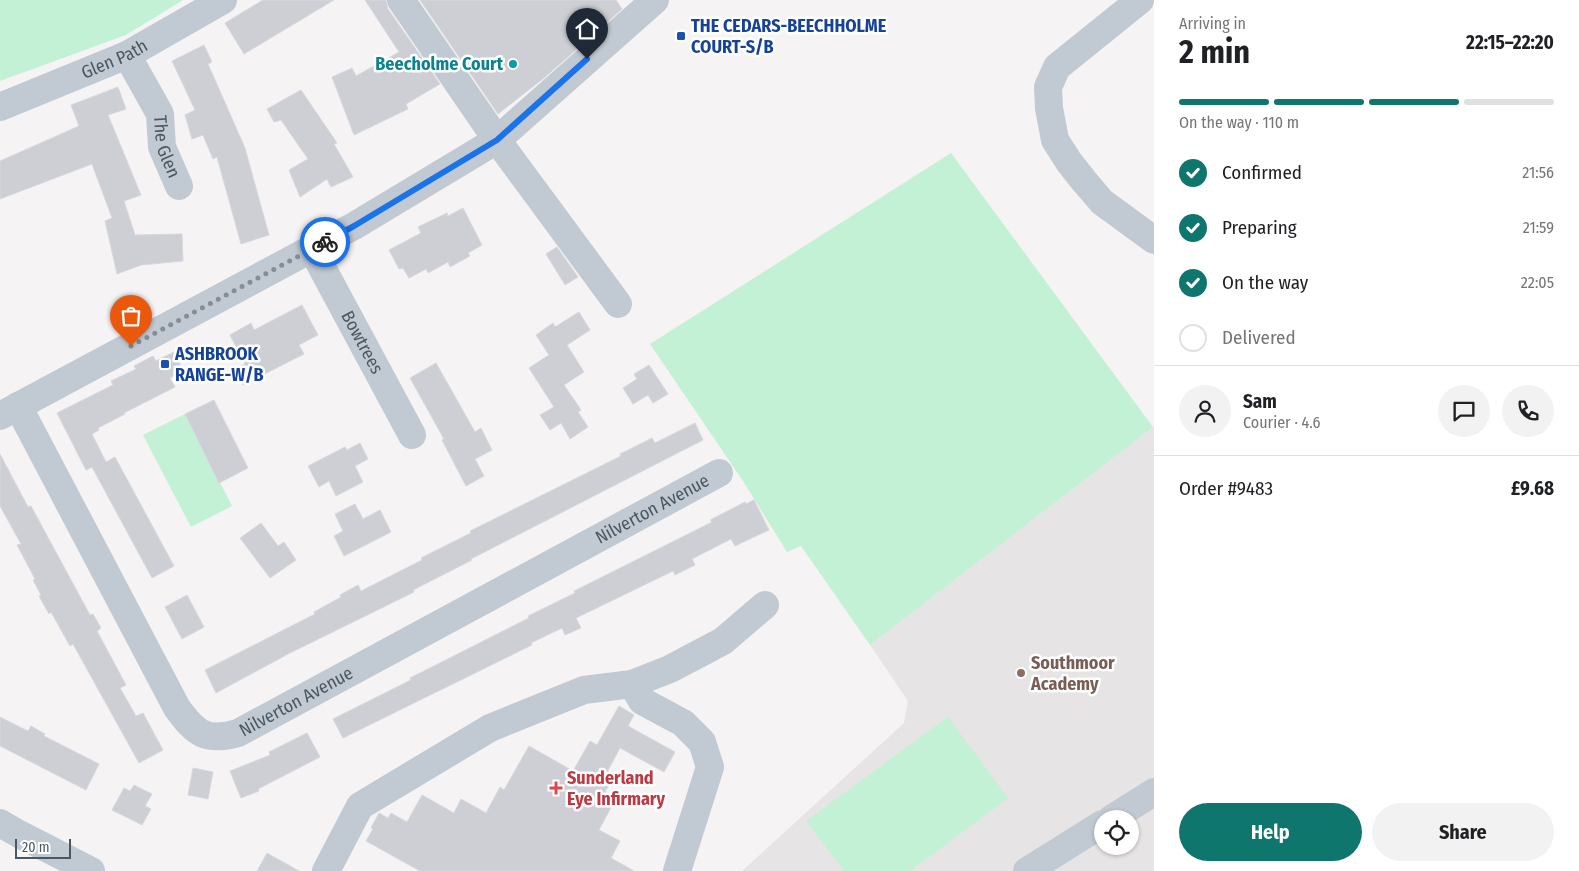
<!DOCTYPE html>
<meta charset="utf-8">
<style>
:root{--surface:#fff;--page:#f2f2f2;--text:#202124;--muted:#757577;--line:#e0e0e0;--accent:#0f766e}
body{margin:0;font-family:"Fira Sans Condensed",sans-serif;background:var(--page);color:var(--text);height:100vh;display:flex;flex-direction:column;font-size:19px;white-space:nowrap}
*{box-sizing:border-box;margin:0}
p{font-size:16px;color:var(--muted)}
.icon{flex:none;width:28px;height:28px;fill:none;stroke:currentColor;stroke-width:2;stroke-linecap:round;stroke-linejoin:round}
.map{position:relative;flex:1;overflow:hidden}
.sheet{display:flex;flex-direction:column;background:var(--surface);width:425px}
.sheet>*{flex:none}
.fabs{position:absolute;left:1094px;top:810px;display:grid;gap:10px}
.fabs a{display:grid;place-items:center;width:45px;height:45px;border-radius:50%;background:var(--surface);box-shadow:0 1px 4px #0004;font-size:25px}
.scale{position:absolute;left:15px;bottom:12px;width:56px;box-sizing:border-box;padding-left:5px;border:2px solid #4a5661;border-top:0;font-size:14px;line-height:18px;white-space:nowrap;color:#4a5661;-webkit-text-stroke:4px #fff;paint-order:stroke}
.pin{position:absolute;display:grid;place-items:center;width:42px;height:42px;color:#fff;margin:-51px -21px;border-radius:50% 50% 50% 0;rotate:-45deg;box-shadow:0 0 5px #0007}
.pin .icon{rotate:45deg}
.courier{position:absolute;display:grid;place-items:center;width:50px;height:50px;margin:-25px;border:4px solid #1a73e8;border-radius:50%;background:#fff;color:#222;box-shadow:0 1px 6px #0007}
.head em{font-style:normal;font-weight:700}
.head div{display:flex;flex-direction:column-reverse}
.head{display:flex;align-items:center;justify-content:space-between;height:85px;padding:0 25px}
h1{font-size:32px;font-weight:700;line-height:38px}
.bar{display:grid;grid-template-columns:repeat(4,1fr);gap:8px 5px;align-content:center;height:60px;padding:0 25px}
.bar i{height:6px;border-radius:4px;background:var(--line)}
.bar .selected{background:var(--accent)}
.bar p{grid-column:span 4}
.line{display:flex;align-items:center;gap:12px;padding:0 25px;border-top:1px solid var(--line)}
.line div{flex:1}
.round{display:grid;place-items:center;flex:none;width:52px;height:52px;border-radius:26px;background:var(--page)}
ol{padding:0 25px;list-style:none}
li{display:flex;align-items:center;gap:15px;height:55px}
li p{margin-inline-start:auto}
li .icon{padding:5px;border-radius:50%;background:var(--accent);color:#fff;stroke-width:4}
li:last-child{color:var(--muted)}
li i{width:28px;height:28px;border:2px solid var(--line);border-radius:50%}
.primary-button{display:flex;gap:10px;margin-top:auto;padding:10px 25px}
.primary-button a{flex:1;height:58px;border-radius:30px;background:var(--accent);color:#fff;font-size:20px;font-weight:700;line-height:58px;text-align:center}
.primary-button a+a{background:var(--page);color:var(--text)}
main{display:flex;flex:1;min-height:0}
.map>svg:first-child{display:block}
.education{fill:#e6e4e5;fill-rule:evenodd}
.green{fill:#c3f1d5}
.building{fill:#cdcfd5;stroke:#d7d9de}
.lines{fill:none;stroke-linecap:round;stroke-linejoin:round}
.minor{stroke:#c1cad2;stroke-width:28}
.done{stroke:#868d94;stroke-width:5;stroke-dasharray:0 9}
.route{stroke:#1a73e8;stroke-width:6}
.transit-dot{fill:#1a4fb4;stroke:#fff;stroke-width:2}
.culture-dot{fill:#0f9aa8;stroke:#fff;stroke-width:2}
.education-dot{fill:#8d6e63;stroke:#fff;stroke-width:2}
.health-dot{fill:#e0444e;stroke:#fff;stroke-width:2}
.labels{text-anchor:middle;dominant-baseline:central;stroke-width:5;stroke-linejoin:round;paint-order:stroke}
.transit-label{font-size:18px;font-weight:bold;fill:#164399;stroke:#fff;text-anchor:start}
.street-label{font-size:18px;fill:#4a5661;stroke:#fff}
.culture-label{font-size:18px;font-weight:bold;fill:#0d838f;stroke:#fff;text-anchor:end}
.education-label{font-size:18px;font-weight:bold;fill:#785e54;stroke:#fff;text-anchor:start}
.health-label{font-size:18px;font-weight:bold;fill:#be3a42;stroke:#fff;text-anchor:start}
</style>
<main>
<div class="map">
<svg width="1154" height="871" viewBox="0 0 1154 871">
<rect width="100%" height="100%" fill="#f5f3f3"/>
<path class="education" d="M1154,426v445h-412l162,-148 4,-22 -38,-56zM1102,819h28v27h-28z"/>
<g class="green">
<path d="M0,0h183l-57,35 -126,46z"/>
<path d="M951,153l202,274 -283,218 -69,-99 -14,6 -44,-71 -93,-137z"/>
<path d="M185,414l47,92 -41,21 -48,-92z"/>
<path d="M948,717l60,81 -98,73h-66l-38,-50z"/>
</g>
<g class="building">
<path d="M263,0h71l-90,54 -19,-31z"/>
<path d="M365,0h21l2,9 52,75 -34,20 2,5 -54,26 -22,-58 20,-9 4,8 43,-24z"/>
<path d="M420,0h196l6,9 -78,69 -46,36z"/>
<path d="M204,45l8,17 -4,2 37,84 24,87 -28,9 -24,-87 -4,2 -10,-24 -11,4 -7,-24 10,-5 -23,-49z"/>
<path d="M118,87l8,22 -18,6 33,80 -17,6 11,34 47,-1 1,27 -42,4 -24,9 -12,-53 7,-3 -20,-54 -92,35v-38l79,-35 -8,-21z"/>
<path d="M301,90l36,53 -3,1 19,33 -22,10 -4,-8 -27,18 -11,-27 19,-11 -27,-39 -7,2 -7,-13z"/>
<path d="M463,208l19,37 -14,8 2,3 -20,11 -2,-5 -20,11 -2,-4 -17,9 -6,-10 -4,1 -10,-19 32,-17 -3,-6 29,-14 1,3z"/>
<path d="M557,247l21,30 -13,8 -19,-31z"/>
<path d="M302,305l16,30 -19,10 5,9 -61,31 -8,-16 10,-5 -15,-29 21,-12 3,7z"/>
<path d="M579,312l11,18 -23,15 17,27 -20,13 17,25 -3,2 10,15 -18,12 -9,-16 -11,7 -10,-15 14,-8 -25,-39 20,-13 -13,-20 17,-12 2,4z"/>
<path d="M174,352l9,19 -13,7 5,9 -51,26 1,1 -27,14 1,2 -7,4 14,28 9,-5 59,109 -22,12 -60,-111 -6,3 -29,-57 56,-28 -2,-4 25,-12 -2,-3 19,-10 3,5z"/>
<path d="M436,363l39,69 6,-4 11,22 -17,9 9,17 -18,10 -24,-46 2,-1 -34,-61z"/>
<path d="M649,365l19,29 -15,9 -5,-8 -15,9 -10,-16 14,-9 -3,-5z"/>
<path d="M214,400l34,68 -29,15 -34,-69z"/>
<path d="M695,423l8,17 -232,119 1,1 -59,30 1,2 -126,62 -72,39 -11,-23 110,-56 -1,-2 27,-15 -1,-2 18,-10 3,6 61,-31 -1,-2 50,-25 -1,-2 151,-75 -1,-2 32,-16 3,5z"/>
<path d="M360,443l8,16 -13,7 8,16 -27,14 -7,-15 -10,6 -11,-21 37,-19 2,3z"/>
<path d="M0,454l28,53 3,-1 59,109 3,-1 8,14 -4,3 29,54 -6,3 16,28 7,-3 20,37 -24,13 -66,-119 -3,2 -19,-34 -2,2 -10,-18 2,-1 -8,-15 2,-1 -18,-34 4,-1 -21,-38z"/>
<path d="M754,500l15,30 -34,16 -4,-7 -39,20 3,6 -20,10 -2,-4 -97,47 5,10 -16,7 -3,-7 -31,15 1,2 -189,93 -10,-19 78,-39 -1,-2 119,-60 -1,-2 47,-23 -1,-2 138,-69 -2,-2 35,-18 1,2z"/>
<path d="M355,504l8,15 17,-9 11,22 -47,24 -10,-20 9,-5 -8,-17z"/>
<path d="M261,523l17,23 6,-4 12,18 -26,18 -30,-40z"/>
<path d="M187,595l17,32 -22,12 -17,-32z"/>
<path d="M619,706l15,9 -6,11 47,26 -11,20 -44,-24 -15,28 7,3 -7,13 11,6 -17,32 21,11 -9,17 23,13h-214l-54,-30 7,-12 -2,-1 8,-15 9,5 3,-5 16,9 15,-27 32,18 7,-14 25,14 14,-26 4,3 25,-44 44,25 17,-30 7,4z"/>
<path d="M0,717l28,14 3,-5 14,8 -1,2 55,28 -13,26 -86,-44z"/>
<path d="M307,733l13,24 -62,32 1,2 -18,7 -11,-27 40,-16 -1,-3z"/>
<path d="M193,768l20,4 -5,27 -20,-4z"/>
<path d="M134,785l18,9 -7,12 6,3 -9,16 -30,-15 12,-22 6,3z"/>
<path d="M267,853l32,18h-42z"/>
</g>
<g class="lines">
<g class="minor">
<path d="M401,0l96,140 121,164"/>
<path d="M1140,0l-83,67 -9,20 1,21 6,32 14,22 15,19 18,21 52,38"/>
<path id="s1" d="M127,55l33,59 2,33 17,39"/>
<path id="s2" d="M0,107l127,-52 96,-55"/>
<path id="s3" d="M312,249l100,186"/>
<path id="s4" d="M18,406l159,302c19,26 29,34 61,25l481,-260"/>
<path d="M0,416l354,-190 143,-86 158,-140"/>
<path d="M632,684l10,17 41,22 19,19 8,25 -33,104"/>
<path d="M1111,819l43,-27"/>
<path d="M0,823l19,11 72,37"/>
<path d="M326,871l34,-65 130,-78 94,-38 48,-6 38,-15 53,-28 42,-36"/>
<path d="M1027,871l75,-47"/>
</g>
</g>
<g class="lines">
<path class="done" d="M131,346l194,-104"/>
<path class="route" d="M325,242l29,-16 143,-86 90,-81"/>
</g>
<g class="transit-dot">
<rect x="676" y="31" width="10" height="10" rx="2.5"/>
<rect x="160" y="359" width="10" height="10" rx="2.5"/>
</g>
<circle class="culture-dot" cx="513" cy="64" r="5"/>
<circle class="education-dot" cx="1021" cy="673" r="5"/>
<path class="health-dot" d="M553.5 780.5h5v5h5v5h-5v5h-5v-5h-5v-5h5z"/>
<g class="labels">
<g class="transit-label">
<text x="691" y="26">THE CEDARS-BEECHHOLME<tspan x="691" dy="21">COURT-S/B</tspan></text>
<text x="175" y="354">ASHBROOK<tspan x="175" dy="21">RANGE-W/B</tspan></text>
</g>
<g class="street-label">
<text stroke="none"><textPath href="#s2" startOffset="124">Glen Path</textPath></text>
<text stroke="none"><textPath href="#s1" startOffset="101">The Glen</textPath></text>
<text stroke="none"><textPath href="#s3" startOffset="106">Bowtrees</textPath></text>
<text stroke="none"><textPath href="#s4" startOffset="885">Nilverton Avenue</textPath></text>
<text stroke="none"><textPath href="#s4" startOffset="480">Nilverton Avenue</textPath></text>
</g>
<g class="culture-label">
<text x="503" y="64">Beecholme Court</text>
</g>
<g class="education-label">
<text x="1031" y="663">Southmoor<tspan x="1031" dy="21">Academy</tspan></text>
</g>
<g class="health-label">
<text x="567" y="778">Sunderland<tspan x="567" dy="21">Eye Infirmary</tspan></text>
</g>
</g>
</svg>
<div class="fabs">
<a><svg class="icon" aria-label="locate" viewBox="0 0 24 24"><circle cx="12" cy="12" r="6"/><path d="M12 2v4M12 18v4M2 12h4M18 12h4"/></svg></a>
</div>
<div class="scale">20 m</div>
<div class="pin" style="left:131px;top:346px;background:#ea580c"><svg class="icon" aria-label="bag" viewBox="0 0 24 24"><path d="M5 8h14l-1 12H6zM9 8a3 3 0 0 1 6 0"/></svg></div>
<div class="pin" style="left:587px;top:59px;background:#1f2937"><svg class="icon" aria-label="home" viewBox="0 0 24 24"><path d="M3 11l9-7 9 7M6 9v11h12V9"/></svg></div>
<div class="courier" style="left:325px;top:242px"><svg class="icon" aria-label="bike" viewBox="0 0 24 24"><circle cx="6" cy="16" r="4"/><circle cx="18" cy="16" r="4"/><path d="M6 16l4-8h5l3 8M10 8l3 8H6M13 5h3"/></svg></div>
</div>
<section class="sheet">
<div class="head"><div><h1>2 min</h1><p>Arriving in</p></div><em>22:15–22:20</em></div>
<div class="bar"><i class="selected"></i><i class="selected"></i><i class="selected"></i><i></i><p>On the way · 110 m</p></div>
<ol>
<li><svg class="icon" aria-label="check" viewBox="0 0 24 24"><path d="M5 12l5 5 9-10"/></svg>Confirmed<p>21:56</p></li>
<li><svg class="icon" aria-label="check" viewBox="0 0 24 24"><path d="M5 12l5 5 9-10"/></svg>Preparing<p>21:59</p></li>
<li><svg class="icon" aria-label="check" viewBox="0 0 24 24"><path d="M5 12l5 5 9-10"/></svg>On the way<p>22:05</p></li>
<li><i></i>Delivered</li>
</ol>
<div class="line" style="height:90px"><a class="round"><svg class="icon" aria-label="person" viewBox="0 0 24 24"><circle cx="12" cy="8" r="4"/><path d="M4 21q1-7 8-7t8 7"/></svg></a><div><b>Sam</b><p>Courier · 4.6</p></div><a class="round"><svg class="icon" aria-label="chat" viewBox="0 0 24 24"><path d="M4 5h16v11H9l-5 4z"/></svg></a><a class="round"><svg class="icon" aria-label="phone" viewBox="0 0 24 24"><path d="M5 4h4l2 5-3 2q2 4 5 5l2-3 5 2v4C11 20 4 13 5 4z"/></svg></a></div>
<div class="line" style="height:65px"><div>Order #9483</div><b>£9.68</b></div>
<div class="primary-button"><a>Help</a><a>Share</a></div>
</section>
</main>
